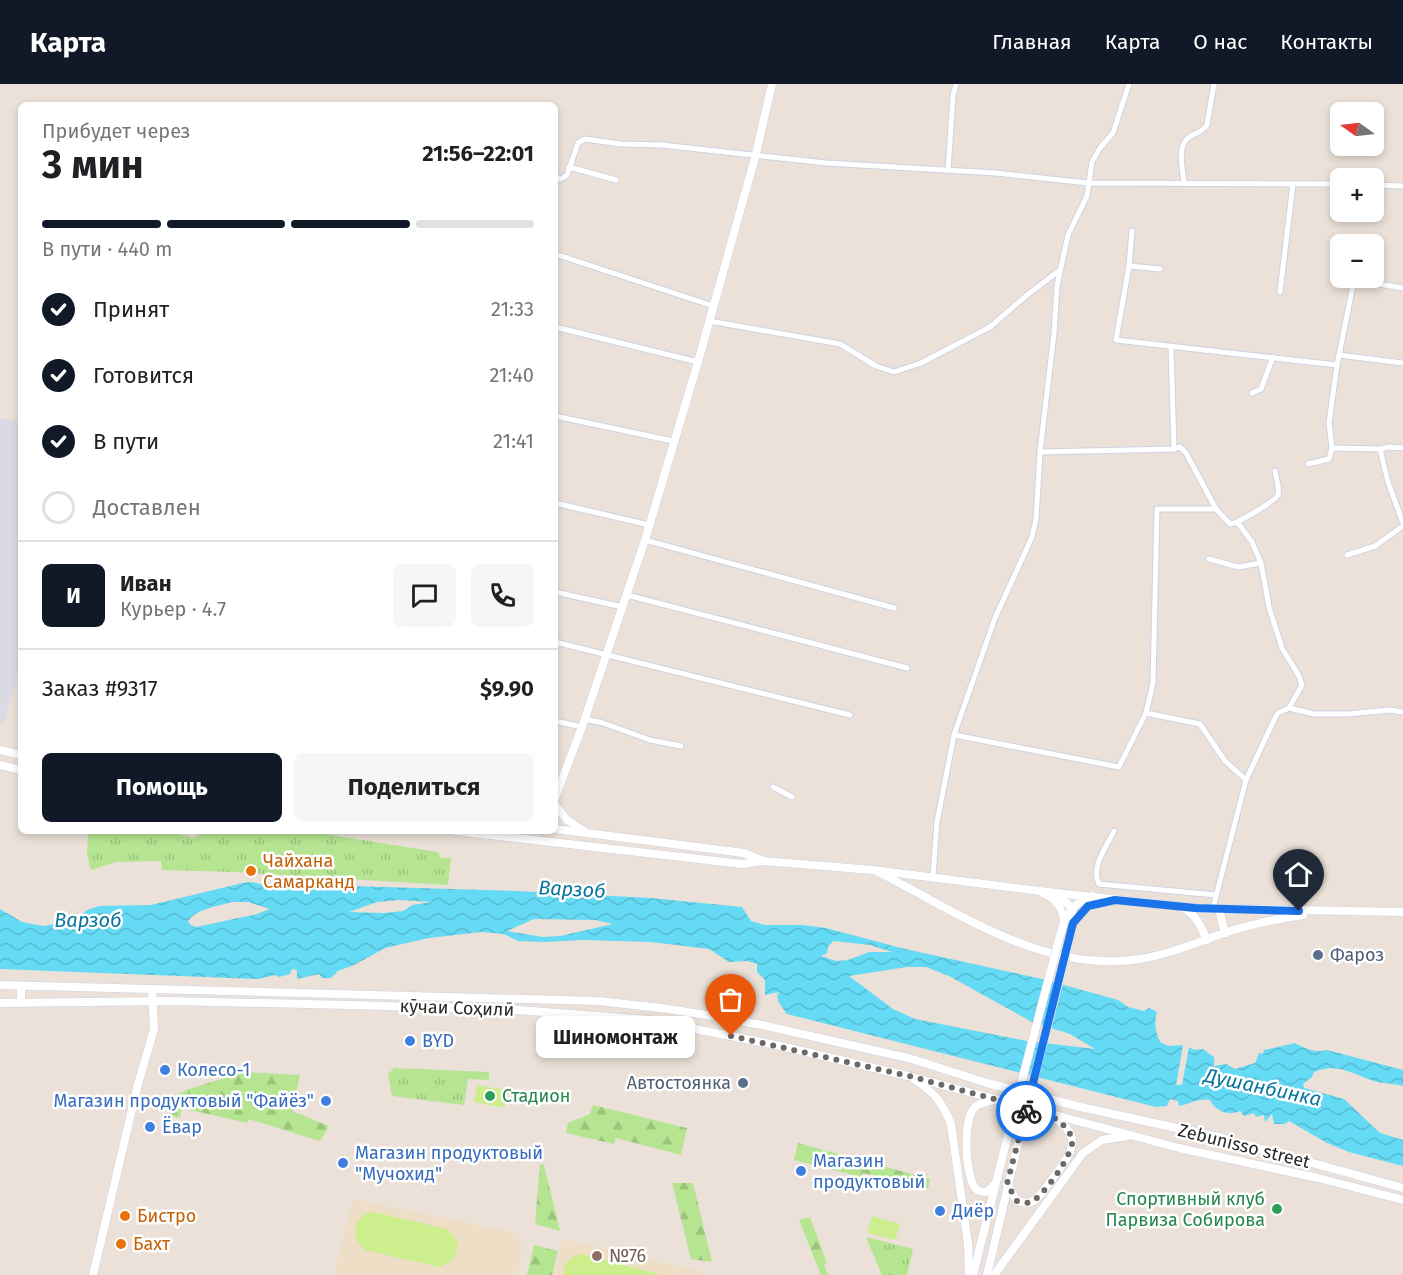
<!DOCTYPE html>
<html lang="ru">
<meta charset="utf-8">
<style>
:root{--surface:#fff;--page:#f6f6f6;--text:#202124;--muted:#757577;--line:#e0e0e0;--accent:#111827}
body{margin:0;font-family:"Fira Sans",sans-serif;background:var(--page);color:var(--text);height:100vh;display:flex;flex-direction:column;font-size:22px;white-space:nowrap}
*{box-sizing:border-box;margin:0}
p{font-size:20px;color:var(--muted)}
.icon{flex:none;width:33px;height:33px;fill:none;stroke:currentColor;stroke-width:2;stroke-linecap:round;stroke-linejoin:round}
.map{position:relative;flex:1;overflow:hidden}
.drawer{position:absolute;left:18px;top:18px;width:540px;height:732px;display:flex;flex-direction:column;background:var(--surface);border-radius:9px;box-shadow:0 3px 9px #0003}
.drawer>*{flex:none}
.needle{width:39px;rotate:284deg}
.fabs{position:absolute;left:1330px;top:18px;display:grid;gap:12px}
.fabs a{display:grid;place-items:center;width:54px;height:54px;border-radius:9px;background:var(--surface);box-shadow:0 3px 9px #0003;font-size:30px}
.pin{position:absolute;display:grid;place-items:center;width:51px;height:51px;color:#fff;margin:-62px -26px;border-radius:50% 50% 50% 0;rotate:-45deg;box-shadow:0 0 6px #0007}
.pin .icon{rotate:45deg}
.courier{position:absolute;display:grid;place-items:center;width:60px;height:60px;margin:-30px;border:4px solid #1a73e8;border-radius:50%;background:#fff;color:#222;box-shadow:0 2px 8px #0007}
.bubble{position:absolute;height:42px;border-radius:9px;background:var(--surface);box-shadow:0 3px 9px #0003;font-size:20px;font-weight:700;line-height:42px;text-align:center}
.overview em{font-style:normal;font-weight:700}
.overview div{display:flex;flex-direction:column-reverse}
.overview{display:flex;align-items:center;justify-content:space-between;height:102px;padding:0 24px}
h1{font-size:39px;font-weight:700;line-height:45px}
.bar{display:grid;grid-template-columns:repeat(4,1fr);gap:9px 6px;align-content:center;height:72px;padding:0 24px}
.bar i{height:8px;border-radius:4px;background:var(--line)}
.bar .selected{background:var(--accent)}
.bar p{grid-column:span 4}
.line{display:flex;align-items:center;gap:15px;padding:0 24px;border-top:2px solid var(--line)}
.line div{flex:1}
.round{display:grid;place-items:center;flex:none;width:63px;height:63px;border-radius:9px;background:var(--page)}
ol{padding:0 24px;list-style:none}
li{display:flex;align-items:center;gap:18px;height:66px}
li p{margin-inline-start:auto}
li .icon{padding:6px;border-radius:50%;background:var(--accent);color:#fff;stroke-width:4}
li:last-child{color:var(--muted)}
li i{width:33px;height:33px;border:3px solid var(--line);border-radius:50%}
.button{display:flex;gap:12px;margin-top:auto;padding:12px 24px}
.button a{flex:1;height:69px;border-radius:9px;background:var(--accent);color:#fff;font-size:24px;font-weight:700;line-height:69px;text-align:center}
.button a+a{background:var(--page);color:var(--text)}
header{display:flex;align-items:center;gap:36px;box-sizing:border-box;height:84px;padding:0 30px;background:var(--accent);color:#fff}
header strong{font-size:28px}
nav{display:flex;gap:33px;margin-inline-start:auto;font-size:21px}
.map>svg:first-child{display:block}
.industrial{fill:#dbd9e3}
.education{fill:#eedec6}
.forest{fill:url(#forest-firs)}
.park{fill:url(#park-tufts)}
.pitch{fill:#ccee8c}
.water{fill:url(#water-waves);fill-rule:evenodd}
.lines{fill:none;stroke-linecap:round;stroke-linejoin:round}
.street-casing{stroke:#cdd3e2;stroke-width:7}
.secondary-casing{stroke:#cdd3e2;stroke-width:9}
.street{stroke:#fff;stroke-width:5}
.secondary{stroke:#fff;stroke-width:8}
.secondary-bridge-casing{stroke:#cdd3e2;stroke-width:9;stroke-linecap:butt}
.secondary-bridge{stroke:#fff;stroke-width:8}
.done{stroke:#6c6966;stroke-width:6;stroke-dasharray:0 10.8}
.route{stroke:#1a73e8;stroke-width:8}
.food-dot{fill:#e8710a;stroke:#fff;stroke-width:2}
.service-dot{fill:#5c6f8a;stroke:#fff;stroke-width:2}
.shop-dot{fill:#3f7fe0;stroke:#fff;stroke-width:2}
.leisure-dot{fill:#2e9e5b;stroke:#fff;stroke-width:2}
.education-dot{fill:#8d6e63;stroke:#fff;stroke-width:2}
.labels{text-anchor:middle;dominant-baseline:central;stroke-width:5;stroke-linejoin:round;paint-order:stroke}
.food-label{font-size:18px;fill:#c56008;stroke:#fff;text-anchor:start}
.service-label{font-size:18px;fill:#4e5e75;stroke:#fff;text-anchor:start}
.street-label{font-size:18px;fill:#282828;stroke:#fff}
.shop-label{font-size:18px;fill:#366cbe;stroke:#fff;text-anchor:start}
.leisure-label{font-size:18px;fill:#27864d;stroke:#fff;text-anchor:start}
.education-label{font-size:18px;fill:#785e54;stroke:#fff;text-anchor:start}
.water-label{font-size:20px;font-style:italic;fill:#07769d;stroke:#fff}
</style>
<header>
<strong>Карта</strong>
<nav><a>Главная</a><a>Карта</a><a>О нас</a><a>Контакты</a></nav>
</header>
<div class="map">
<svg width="1403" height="1191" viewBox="0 0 1403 1191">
<defs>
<pattern id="forest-firs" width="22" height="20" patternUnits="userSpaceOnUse" patternTransform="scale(1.5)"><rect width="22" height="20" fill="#b5e591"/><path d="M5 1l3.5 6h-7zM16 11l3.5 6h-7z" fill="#9cc47d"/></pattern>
<pattern id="park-tufts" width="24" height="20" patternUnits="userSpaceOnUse" patternTransform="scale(1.5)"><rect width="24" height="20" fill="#b5e591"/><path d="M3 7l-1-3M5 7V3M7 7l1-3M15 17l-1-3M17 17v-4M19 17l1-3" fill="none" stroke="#9cc47d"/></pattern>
<pattern id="water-waves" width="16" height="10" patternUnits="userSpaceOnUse" patternTransform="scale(1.5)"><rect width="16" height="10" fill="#64daf4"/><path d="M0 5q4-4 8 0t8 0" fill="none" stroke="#57bbd1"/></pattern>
</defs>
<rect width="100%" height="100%" fill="#ebe1d8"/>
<path class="industrial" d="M0,334l21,5v240l-17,60 -4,-1z"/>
<g class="education">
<path d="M353,1115l158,33 12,14 -6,29h-183z"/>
<path d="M563,1155l143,34 2,2h-153z"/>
</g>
<g class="forest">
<path d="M244,988l56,3 -8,36 37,15 -9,15 -71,-22 -2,4 -65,-15 -2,10 -9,-2 -6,-15 21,-11z"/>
<path d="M593,1021l94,23 -6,27 -65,-17 -2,6 -48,-11 2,-10 22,-9z"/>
<path d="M798,1059l132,36 -2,10 -65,-16 -2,4 -67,-17z"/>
<path d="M540,1080l4,1 16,66 -25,-7z"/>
<path d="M672,1099h21l19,79 -21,-3z"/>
<path d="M810,1133l17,46 -3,2 4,10h-7l-22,-55z"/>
<path d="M534,1161l24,6 -6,24h-25z"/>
</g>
<g class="park">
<path d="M97,747h69l28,7 11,-7h101l132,21 3,6h10l-3,27 -213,-13 -73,-2 -1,-9 -45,1 -25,8 -4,-16 1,-20h8z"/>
<path d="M394,984l95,4v8l-21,-1 -4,26 -72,-9 -4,-22z"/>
<path d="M866,1153l47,12 -6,26h-25z"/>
</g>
<g class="pitch">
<path d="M477,1001l30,5 -3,18 -30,-6z"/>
<path d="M374,1128l72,17c18,12 14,31 -7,38l-74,-17c-16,-12 -12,-36 9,-38z"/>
<path d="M872,1132l28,8 -5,16 -28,-7z"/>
<path d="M581,1170l77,20 1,1h-96c1,-12 7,-18 18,-21z"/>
</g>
<path class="water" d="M247,798c8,0 13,2 21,4 7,1 15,-2 25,0l1,5h6l1,-7 37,-1 13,3 166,5 134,7 91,9 9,14 14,4h38l23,3 75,20 141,31 76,21 10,7 16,4 5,-3 8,4c-3,12 -2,20 4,31l9,3 13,-1 -7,40h6l7,-38 5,3 9,-1 11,8v9l12,-2 9,5 20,-6 4,-10 4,1 1,-4 31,-7c11,6 21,10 32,7l76,20v16c-9,-3 -20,-2 -29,-5 -21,-7 -38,-19 -60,-9l-2,5 -9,7 1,4 40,11 36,34 23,7v26l-54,-14 -22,-9 -38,-22 -4,3h-11l-2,-10 -7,8 -1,-7 -8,2 -2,-4 -10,3 -4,-5c-11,5 -24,1 -30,-11 -11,-2 -20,4 -31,6l-1,-5 -8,-2 -3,7 -11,1 -369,-93 -8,-11 -2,-7 2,-4 -14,3v-15l-8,-8v-8l-10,-3 -18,1 -20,-13 -58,-7 -68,-2 -38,2 -27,-1 -14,-7 -23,-2 -52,6 -44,10 -31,17 -16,6 -7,7h-9l-3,-4 -22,5v-9l-5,-1 -2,5 -11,3 -4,-2 -17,4 -258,-10v-60l22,13 21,4 31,-5 13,-11 12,-4 52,-1zM399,816l33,2 -20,3 -9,6 -19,2 -35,-1 28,-10zM232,818h16l22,7 -13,5 -61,13 -5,-2 -3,-3c6,-13 31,-16 44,-20zM534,835l61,1 18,4 -53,12 -17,1 -36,-6zM833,857l37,4 22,7h-23l-21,8 -12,1 -15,-5 6,-3 1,-6zM907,883h19l23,9 83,46 38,12 25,15 -68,-8 -112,-22 -22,-10 -44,-33z"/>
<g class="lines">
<defs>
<g id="street">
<path d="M1129,0l-16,49 -13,15 -8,14 -5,34 -19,39 -11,51 -3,47 -14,119 134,-3 6,-2 6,6 30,56 14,15c7,0 45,-23 48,-29 2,-7 -2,-17 -3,-24"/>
<path d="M569,83l47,13"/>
<path d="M948,86l5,-74 3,-12"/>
<path d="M555,94l6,1 6,-4 11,-32 7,-4 36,5 41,1 164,18 170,10 92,10 253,1"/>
<path d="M1184,99c-1,-13 -7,-35 3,-44 6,-6 15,-6 20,-14l7,-41"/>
<path d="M1374,101l29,1"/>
<path d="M1132,147l-3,35 -13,74 221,25 -8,58 3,25"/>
<path d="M555,170l158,52"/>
<path d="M1129,182l31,3"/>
<path d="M1280,208l13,-108"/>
<path d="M709,237l131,23 36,22 18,6 27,-9 69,-36 37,-32 33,-25"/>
<path d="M555,243l143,35"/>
<path d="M1171,263l3,102"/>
<path d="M1339,271l64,8"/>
<path d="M1337,281l17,-85 49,8"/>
<path d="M1252,309l9,-4 12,-32"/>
<path d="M555,332l118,25"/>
<path d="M1380,365l9,-2 14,1"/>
<path d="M1308,380l21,-5 3,-11 48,1 8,33 15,41"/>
<path d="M555,419l94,22"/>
<path d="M645,456l249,68"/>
<path d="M1347,471l28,-9 28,-20"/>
<path d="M1209,475l29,8 23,-4"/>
<path d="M555,508l68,15"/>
<path d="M627,511l280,73"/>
<path d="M555,558l295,73"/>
<path d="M1289,624l25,6h34l42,-4 13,2"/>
<path d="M1146,629l54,11 25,37 21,19"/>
<path d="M585,635l18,4 47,17 31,6"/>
<path d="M555,637l27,6"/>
<path d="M954,651l165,32 27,-54 7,-30 4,-174h59"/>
<path d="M773,703l19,10"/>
<path d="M1114,747c-7,15 -24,37 -15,53l117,11"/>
<path d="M933,792l4,-54 17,-87 41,-117 37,-81 4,-18 4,-67"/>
<path d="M1213,824l33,-128 29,-62 3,-5 11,-5 13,-23 -3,-9 -17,-28 -13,-41 -8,-44 -9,-21 -14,-19"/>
</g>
<g id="secondary">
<path d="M0,666l21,5"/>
<path d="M0,681l21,5"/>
<path d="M555,714l27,-71 63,-187 53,-178 58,-208 16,-70"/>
<path d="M555,721l12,15 17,11"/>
<path d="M555,745l189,24 17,7"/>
<path d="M455,747l287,33 21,-3 110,9 183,23 139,15 208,4"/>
<path d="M878,788c82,41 166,102 262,87 30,-5 59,-17 87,-27 25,-8 50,-13 76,-17"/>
<path d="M1044,810c12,4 17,13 20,25"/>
<path d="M1057,810l15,14 1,15 -5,23"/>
<path d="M1184,824c13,8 17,19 23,32"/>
<path d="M1219,825l6,24"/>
<path d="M1073,839l15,-17 20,-5"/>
<path d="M1058,859c6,-24 9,-37 34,-47"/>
<path d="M0,901l598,16 63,7 52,8 49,9 150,34 75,24 98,25 133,29 185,51"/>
<path d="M21,902v17"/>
<path d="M0,919l170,-2 181,4 167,5 131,10 127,25 132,31 271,72 139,30 85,22"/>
<path d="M915,996c20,13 27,22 36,44l17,120 1,31"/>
<path d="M993,1016c-6,2 -13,3 -18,7 -13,12 -10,73 2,83 4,2 6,2 10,2l7,-7"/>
<path d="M1007,1100l10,17c4,1 9,3 14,1 9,-4 16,-16 22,-24 18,-24 32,-41 0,-61"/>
<path d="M93,1191l45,-191 16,-55 -2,-40"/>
<path d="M973,1191l41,-164"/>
<path d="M987,1191l38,-161"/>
<path d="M994,1191l89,-122 19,-13 25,-4"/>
</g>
</defs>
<use href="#street" class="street-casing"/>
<use href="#secondary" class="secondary-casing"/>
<use href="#street" class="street"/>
<use href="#secondary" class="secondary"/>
<defs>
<g id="secondary-bridge">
<path d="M1014,1027l44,-168"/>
<path d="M1025,1030l43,-168"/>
</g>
</defs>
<use href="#secondary-bridge" class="secondary-bridge-casing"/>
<use href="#secondary-bridge" class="secondary-bridge"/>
</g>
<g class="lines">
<path class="done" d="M731,952l178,40 137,37c11,7 23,13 26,27 3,12 -29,57 -41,62 -5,2 -9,0 -14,-1l-10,-17 19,-73"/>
<path class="route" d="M1026,1027l47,-188 15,-17 27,-6 80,8 104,3"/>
</g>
<g class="food-dot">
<circle cx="251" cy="787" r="6"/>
<circle cx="125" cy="1132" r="6"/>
<circle cx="121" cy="1160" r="6"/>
</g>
<g class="service-dot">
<circle cx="1318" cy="871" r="6"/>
<circle cx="743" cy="999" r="6"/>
</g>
<g class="shop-dot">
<circle cx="410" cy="957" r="6"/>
<circle cx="165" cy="986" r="6"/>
<circle cx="326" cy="1017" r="6"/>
<circle cx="150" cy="1043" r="6"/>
<circle cx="343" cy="1079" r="6"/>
<circle cx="801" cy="1087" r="6"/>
<circle cx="940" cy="1127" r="6"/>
</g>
<g class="leisure-dot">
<circle cx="490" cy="1012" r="6"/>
<circle cx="1277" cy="1125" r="6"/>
</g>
<circle class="education-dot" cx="597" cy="1172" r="6"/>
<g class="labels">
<g class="food-label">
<text x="263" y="777">Чайхана<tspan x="263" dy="21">Самарканд</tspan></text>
<text x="137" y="1132">Бистро</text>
<text x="133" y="1160">Бахт</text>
</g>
<g class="service-label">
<text x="1330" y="871">Фароз</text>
<text x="731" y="999" text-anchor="end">Автостоянка</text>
</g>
<g class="street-label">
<text transform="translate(457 924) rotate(2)">кӯчаи Соҳилӣ</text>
<text transform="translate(1244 1062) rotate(14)">Zebunisso street</text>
</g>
<g class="shop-label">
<text x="422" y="957">BYD</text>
<text x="177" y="986">Колесо-1</text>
<text x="314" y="1017" text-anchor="end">Магазин продуктовый "Файёз"</text>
<text x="162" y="1043">Ёвар</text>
<text x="355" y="1069">Магазин продуктовый<tspan x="355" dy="21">"Мучохид"</tspan></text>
<text x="813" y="1077">Магазин<tspan x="813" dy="21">продуктовый</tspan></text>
<text x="952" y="1127">Диёр</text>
</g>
<g class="leisure-label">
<text x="502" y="1012">Стадион</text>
<text x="1265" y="1115" text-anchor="end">Спортивный клуб<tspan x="1265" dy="21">Парвиза Собирова</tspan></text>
</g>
<g class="education-label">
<text x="609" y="1172">№76</text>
</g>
<g class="water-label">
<text transform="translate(572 805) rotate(3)">Варзоб</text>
<text x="88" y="836">Варзоб</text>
<text transform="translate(1263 1003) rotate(12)">Душанбинка</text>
</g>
</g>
</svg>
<div class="fabs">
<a><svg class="needle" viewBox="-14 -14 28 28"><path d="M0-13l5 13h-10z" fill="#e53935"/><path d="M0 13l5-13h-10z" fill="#757577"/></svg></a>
<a>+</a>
<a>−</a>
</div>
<div class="pin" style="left:731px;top:952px;background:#ea580c"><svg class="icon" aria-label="bag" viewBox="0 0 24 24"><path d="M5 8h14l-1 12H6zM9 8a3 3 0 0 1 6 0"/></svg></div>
<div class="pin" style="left:1299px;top:827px;background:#1f2937"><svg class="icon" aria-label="home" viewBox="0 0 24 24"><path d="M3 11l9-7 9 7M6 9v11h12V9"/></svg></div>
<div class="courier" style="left:1026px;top:1027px"><svg class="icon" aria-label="bike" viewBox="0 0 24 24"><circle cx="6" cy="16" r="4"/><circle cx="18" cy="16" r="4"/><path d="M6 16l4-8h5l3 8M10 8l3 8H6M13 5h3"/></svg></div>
<div class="bubble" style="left:536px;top:932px;width:159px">Шиномонтаж</div>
<section class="drawer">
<div class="overview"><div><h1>3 мин</h1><p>Прибудет через</p></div><em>21:56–22:01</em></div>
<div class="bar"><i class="selected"></i><i class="selected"></i><i class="selected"></i><i></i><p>В пути · 440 m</p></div>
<ol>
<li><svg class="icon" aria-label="check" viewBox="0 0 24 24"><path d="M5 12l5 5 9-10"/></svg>Принят<p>21:33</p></li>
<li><svg class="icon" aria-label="check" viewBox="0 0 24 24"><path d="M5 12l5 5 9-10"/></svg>Готовится<p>21:40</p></li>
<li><svg class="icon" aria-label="check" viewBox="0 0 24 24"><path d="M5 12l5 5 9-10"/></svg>В пути<p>21:41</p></li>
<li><i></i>Доставлен</li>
</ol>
<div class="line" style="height:108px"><b class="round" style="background:var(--accent);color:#fff">И</b><div><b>Иван</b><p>Курьер · 4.7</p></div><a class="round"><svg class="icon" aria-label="chat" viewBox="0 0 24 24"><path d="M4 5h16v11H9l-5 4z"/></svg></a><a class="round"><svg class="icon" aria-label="phone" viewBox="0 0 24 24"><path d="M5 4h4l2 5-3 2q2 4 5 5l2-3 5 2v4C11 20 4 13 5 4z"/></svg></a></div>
<div class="line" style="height:78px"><div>Заказ #9317</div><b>$9.90</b></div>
<div class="button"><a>Помощь</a><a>Поделиться</a></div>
</section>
</div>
